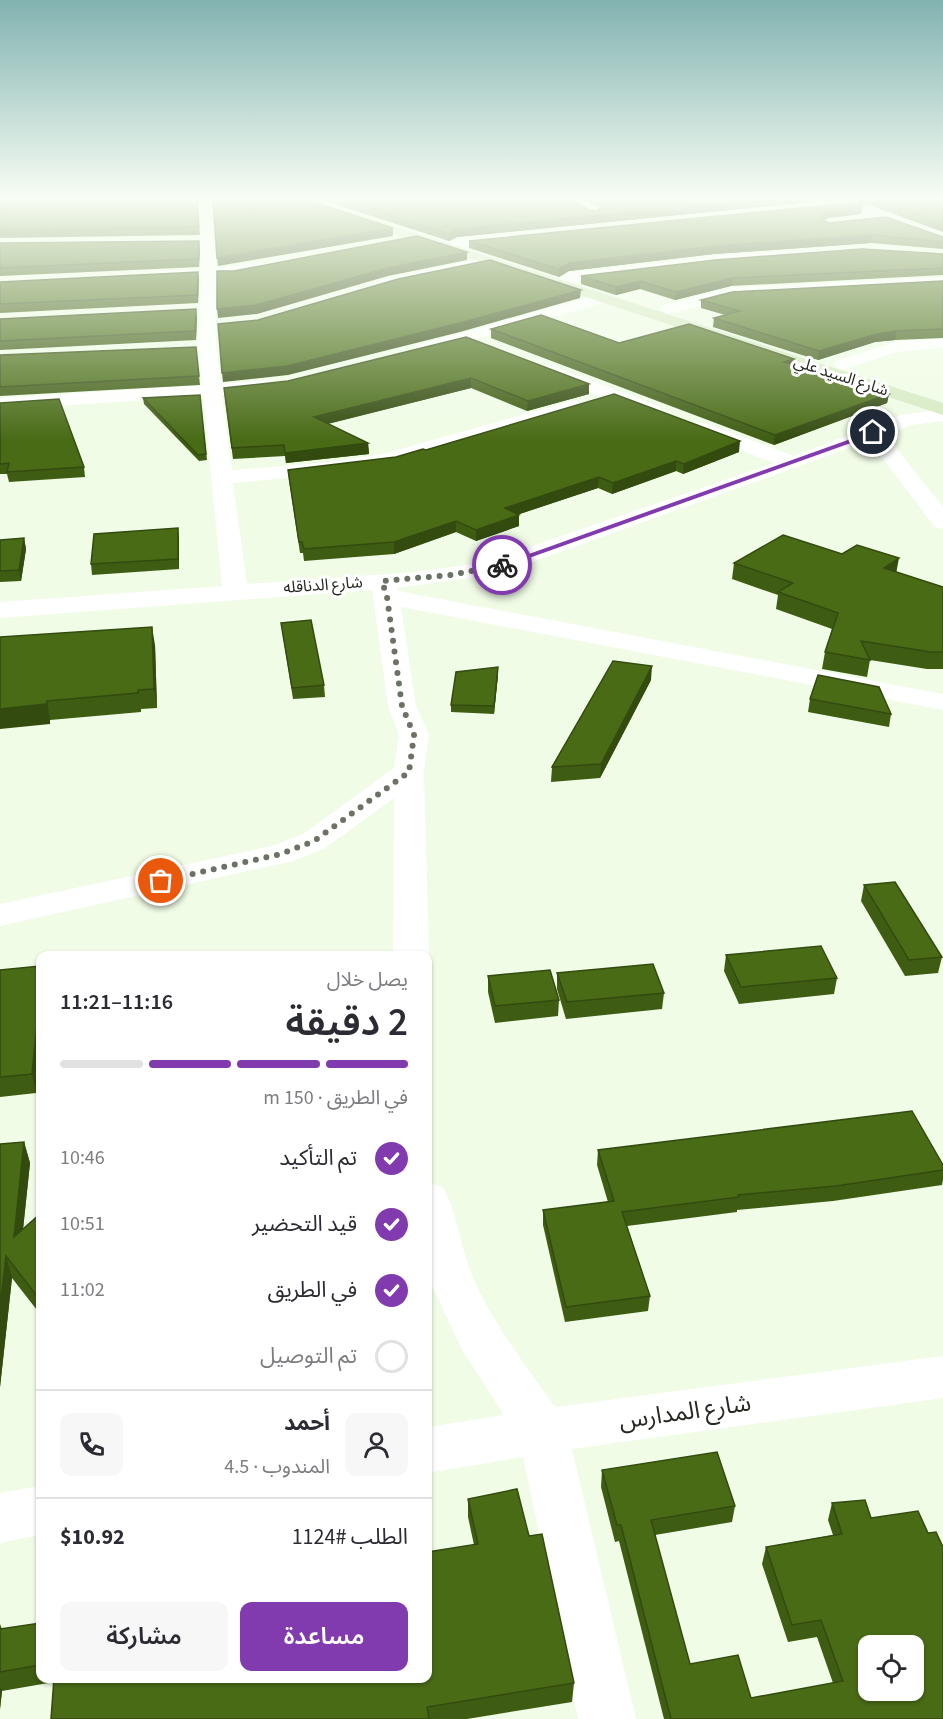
<!DOCTYPE html>
<html lang="ar">
<meta charset="utf-8">
<style>
:root{--surface:#fff;--page:#f7f7f7;--text:#2b2b33;--muted:#7c7c81;--line:#e1e1e2;--accent:#823bae}
body{margin:0;font-family:"Source Sans 3","Noto Sans Arabic",sans-serif;background:var(--page);color:var(--text);direction:rtl;height:100vh;display:flex;flex-direction:column;font-size:22px;white-space:nowrap}
*{box-sizing:border-box;margin:0}
p{font-size:20px;color:var(--muted)}
.icon{flex:none;width:33px;height:33px;fill:none;stroke:currentColor;stroke-width:2;stroke-linecap:round;stroke-linejoin:round}
.map{position:relative;flex:1;overflow:hidden;direction:ltr}
.details{position:absolute;left:36px;top:951px;width:396px;height:732px;display:flex;flex-direction:column;background:var(--surface);border-radius:12px;box-shadow:0 2px 4px #0004;direction:rtl}
.details>*{flex:none}
.controls{position:absolute;left:858px;top:1635px;display:grid;gap:12px}
.controls a{display:grid;place-items:center;width:66px;height:66px;border-radius:12px;background:var(--surface);box-shadow:0 2px 4px #0004;font-size:30px}
.pin{position:absolute;display:grid;place-items:center;width:51px;height:51px;color:#fff;margin:-26px;border:3px solid #fff;border-radius:50%;box-shadow:0 2px 6px #0007}
.courier{position:absolute;display:grid;place-items:center;width:60px;height:60px;margin:-30px;border:4px solid #823bae;border-radius:50%;background:#fff;color:#222;box-shadow:0 2px 8px #0007}
.overview em{font-style:normal;font-weight:600}
.overview div{display:flex;flex-direction:column-reverse}
.overview{display:flex;align-items:center;justify-content:space-between;height:102px;padding:0 24px}
h1{font-size:39px;font-weight:600;line-height:45px}
.bar{display:grid;grid-template-columns:repeat(4,1fr);gap:9px 6px;align-content:center;height:72px;padding:0 24px}
.bar i{height:8px;border-radius:4px;background:var(--line)}
.bar .active{background:var(--accent)}
.bar p{grid-column:span 4}
.line{display:flex;align-items:center;gap:15px;padding:0 24px;border-top:2px solid var(--line)}
.line div{flex:1}
.round{display:grid;place-items:center;flex:none;width:63px;height:63px;border-radius:12px;background:var(--page)}
ol{padding:0 24px;list-style:none}
li{display:flex;align-items:center;gap:18px;height:66px}
li p{margin-inline-start:auto}
li .icon{padding:6px;border-radius:50%;background:var(--accent);color:#fff;stroke-width:4}
li:last-child{color:var(--muted)}
li i{width:33px;height:33px;border:3px solid var(--line);border-radius:50%}
.action{display:flex;gap:12px;margin-top:auto;padding:12px 24px}
.action a{flex:1;height:69px;border-radius:12px;background:var(--accent);color:#fff;font-size:24px;font-weight:600;line-height:69px;text-align:center}
.action a+a{background:var(--page);color:var(--text)}
.map>svg:first-child{display:block}
.lines{fill:none;stroke-linecap:round;stroke-linejoin:round}
.minor{fill:#fff;fill-rule:evenodd}
.major{fill:#d6eac2;fill-rule:evenodd}
.wall{fill:#3f5c13}
.shaded-wall{fill:#334b0f}
.building{fill:#496b16;stroke:#334b0f;stroke-width:1.5;fill-rule:evenodd}
.route{fill:#823bae}
.done{stroke:#6c7366;stroke-width:6;stroke-dasharray:0 10.8}
.labels{text-anchor:middle;dominant-baseline:central;stroke-width:6;stroke-linejoin:round;paint-order:stroke}
.far-street-label{font-size:16px;fill:#252921;stroke:#fff}
.near-street-label{font-size:24px;fill:#252921;stroke:#fff}
</style>
<div class="map">
<svg width="943" height="1719" viewBox="0 0 943 1719">
<rect width="100%" height="100%" fill="#f0fce6"/>
<g class="lines">
<g class="minor">
<path d="M199,199h14l3,69 46,-6 8,5 -8,5 -46,6v69l5,37 48,-4 9,6 -9,6 -47,3 10,75 101,-8 50,-8 192,-54 10,6 -3,4 -197,56 -52,8 -100,9 14,101 169,-12 70,-10 288,-99 -83,-32 -3,-4 3,-4h14l89,33 107,-41 42,-6v12l-31,4 -26,10 57,72v22l-8,-2 -66,-86 -370,133 -102,14 1,3 545,103v16l-542,-103 15,99 13,29 -5,37 5,184 -1,2v-2h-35l1,-158 -69,50 -32,13 -293,65v-22l272,-58 31,-12 91,-66 5,-33 -11,-29 -16,-116 -372,28v-16l222,-16 -19,-190 -203,14v-12l202,-13 -4,-38 3,-69 -46,3 -8,-5 8,-5 46,-2z"/>
<path d="M319,199h24l-6,4 -18,1z"/>
<path d="M561,199h18l24,13 -7,4 -5,-1z"/>
<path d="M849,200l94,34v9l-99,-36v-6z"/>
<path d="M515,233l7,4 -2,3 -63,7 -7,-4 7,-4z"/>
<path d="M814,250l5,1 2,3 -2,3 -66,3 -184,23 -8,-5 8,-5 184,-21z"/>
<path d="M482,258l5,2 3,3 -3,3 -110,25 -8,-5 8,-5z"/>
<path d="M943,277v10l-212,11 -64,16 -8,-5 2,-3 70,-18z"/>
<path d="M601,294l8,5 -2,3 -183,52 -9,-5 3,-4z"/>
<path d="M943,338v10l-46,4 -55,18 -9,-5 3,-4 59,-19z"/>
<path d="M549,365l110,41 3,4 -3,4h-14l-102,-40 -3,-4 3,-4z"/>
<path d="M428,1182l15,5c15,27 17,59 29,88 20,48 53,89 83,132l388,-51v42l-371,51 64,270h-58l-55,-262 -95,16v-46l76,-12 -42,-65 -34,-73z"/>
<path d="M40,1486v49l-40,8v-50z"/>
</g>
<path class="major" d="M289,199h21l633,204v12z"/>
</g>
<g class="wall">
<path d="M197,199l3,36 -200,3v-37z"/>
<path d="M336,199h234l20,11 7,1 3,-3 -16,-9h256l-383,38 -8,4 -112,-36z"/>
<path d="M858,199h85v33l-77,-28 -5,2 1,1 -1,7 -33,4 -5,2 6,3 114,14v12l-72,-6 -157,11 -145,17 -10,6 -90,-29v-7l381,-38z"/>
<path d="M0,243l200,5 -1,19 -199,9z"/>
<path d="M943,254v21l-212,11 -56,14 -35,-11 -24,6 -35,-11v-8z"/>
<path d="M198,272l1,8 -1,23 -198,10v-31z"/>
<path d="M943,281v57l-48,2 -20,2 -57,18 -105,-33 1,-9 11,-3 -24,-7v-8z"/>
<path d="M197,317l-1,23 -196,10v-31z"/>
<path d="M491,329l128,14 175,16v6l95,29 -2,9 -113,42 -283,-107z"/>
<path d="M466,337l123,47v10l-62,17 -56,-23 -143,36 40,19 1,11 -83,9 -1,-7 -52,3 -8,-61 63,-17z"/>
<path d="M196,347l4,38 -200,11v-41z"/>
<path d="M200,395l7,65 -8,1 -55,-57 -1,-6z"/>
<path d="M0,403l84,64 1,10 -76,5 -2,-8h-7z"/>
<path d="M426,450l313,2 -56,22 -7,-3 -64,23 -14,-6 -79,26v12l-43,15 -20,-9 -62,22 -90,7 -1,-8h-3l-11,-73 -1,-10 108,-13z"/>
<path d="M24,538l2,11 -5,32 -21,1v-42z"/>
<path d="M179,538v31l-87,6 -1,-11z"/>
<path d="M734,563l162,9 47,15v82h-16l-57,-9 -3,17 -45,-8 3,-17 7,-23 -56,-20 2,-14 -46,-16z"/>
<path d="M281,623l43,62 1,12 -32,2z"/>
<path d="M0,637l155,8 2,63 -16,1v3l-91,8v4z"/>
<path d="M498,675l-4,39 -43,-2v-7z"/>
<path d="M651,680l-51,98 -49,4 1,-15z"/>
<path d="M810,699l81,15 -2,13 -81,-15z"/>
<path d="M864,885l78,72 -4,16 -33,3 -44,-75z"/>
<path d="M726,955l111,23 -3,16 -95,10 -15,-33z"/>
<path d="M40,966v87l-4,40 -36,4v-127z"/>
<path d="M557,973l107,20 -2,16 -96,10 -9,-30z"/>
<path d="M488,976l71,24 -1,16 -63,7 -7,-31z"/>
<path d="M24,1142l6,21 -7,66 17,-15v100l-28,-36 -12,109v-243z"/>
<path d="M598,1150l345,15v15l-1,5 -109,16 -96,9v2l-110,14 23,70 -2,15 -83,11 -22,-97v-15l65,-8 -11,-37z"/>
<path d="M602,1470l133,36 -3,16 -77,13 35,129 61,34 82,-15 -16,-46 -29,5 -26,-78 4,-17 67,-12 -5,-15 4,-17 111,216h-279l-45,-178 -4,1 -14,-55z"/>
<path d="M468,1499l61,37 45,147 -2,19 -105,17h-416l3,-37 -52,9 -2,18v-85l2,5 38,-6v55h388l46,-133 -6,-28z"/>
</g>
<g class="shaded-wall">
<path d="M769,199h71l-383,38 -8,4v-7l8,-5z"/>
<path d="M862,199h4v5l-7,4 3,-1 -1,7 -33,4 -8,4 1,-7 8,-4 28,-9z"/>
<path d="M393,228v8l-175,30 -1,-8z"/>
<path d="M872,235l-1,8 -157,11 -145,17 -10,6v-8l10,-6 146,-17z"/>
<path d="M199,241l1,7 -1,19 -1,-8z"/>
<path d="M467,252v8l-79,16 -131,38 -39,4 -1,-9 171,-41z"/>
<path d="M198,272l1,8 -1,23 -1,-8z"/>
<path d="M732,278l-1,8 -56,14 1,-8z"/>
<path d="M640,281v8l-24,6v-8z"/>
<path d="M581,290l-1,8 -120,34 -172,43 -65,7 -1,-9z"/>
<path d="M196,309l1,8 -1,23 -1,-9z"/>
<path d="M896,331l-1,9 -20,2 -57,18 1,-9 58,-17z"/>
<path d="M794,359l-1,9 -9,-6z"/>
<path d="M471,378v10l-157,39v-10z"/>
<path d="M589,384v10l-62,17 1,-10z"/>
<path d="M889,394l-2,9 -113,42 1,-10z"/>
<path d="M740,441l-1,11 -56,22 1,-10z"/>
<path d="M368,443l1,11 -83,9 -1,-10z"/>
<path d="M676,461v10l-64,23 1,-11z"/>
<path d="M599,477l-1,11 -93,31v-11z"/>
<path d="M519,515v11l-43,15v-11z"/>
<path d="M456,521v11l-62,22v-12z"/>
<path d="M178,528l1,10v31l-1,-10z"/>
<path d="M24,538l2,11 -5,32 -2,-11z"/>
<path d="M899,558l-3,16 -12,-6z"/>
<path d="M152,627l3,18 2,63 -3,-19z"/>
<path d="M652,666l-1,14 -51,98 1,-14z"/>
<path d="M498,667v8l-4,39v-8z"/>
<path d="M47,701l3,19v4l-50,5v-20z"/>
<path d="M40,995v58l-4,40 -4,-19z"/>
<path d="M24,1142l6,21 -10,95 -6,-21z"/>
<path d="M6,1256l6,22 -12,109v-79z"/>
<path d="M0,1687l2,4 -2,18z"/>
</g>
<g class="building">
<path d="M38,199h159l2,28 -199,3v-29z"/>
<path d="M213,199h91l89,29 -176,30z"/>
<path d="M340,199h230l20,11 7,1 8,-7 -8,-5h172l-312,30 -8,5z"/>
<path d="M858,199h4l-5,3 5,5 -33,4 -8,4v4l8,4 57,-6 57,20v5l-71,-7 -157,11 -146,17 -10,6 -90,-28 381,-38z"/>
<path d="M874,199h69v25z"/>
<path d="M417,236l50,16 -79,16 -132,37 -39,4v-38h17z"/>
<path d="M199,241l-1,18 -198,9v-25z"/>
<path d="M862,249l81,5v14l-211,10 -56,14 -36,-11 -24,6 -35,-11 134,-16z"/>
<path d="M490,260l91,30 -121,33 -173,43 -65,7 -4,-49 40,-4 140,-41z"/>
<path d="M198,272l-1,23 -197,9v-22z"/>
<path d="M943,281v48l-47,2 -19,3 -58,17 -105,-33 26,-7 -39,-11 31,-8z"/>
<path d="M196,309l-1,22 -195,10v-22z"/>
<path d="M541,315l78,28 70,-19 105,35 -10,3 105,32 -114,41 -284,-106z"/>
<path d="M466,337l123,47 -61,17 -57,-23 -157,39 54,26 -83,10 -1,-8 -52,3 -8,-60 64,-7z"/>
<path d="M196,347l3,29 -199,11v-32z"/>
<path d="M614,394l126,47 -56,23 -8,-3 -63,22 -14,-6 -94,31 14,7 -43,15 -20,-9 -62,21 -90,7 -2,-7h-3l-11,-72 108,-13 27,-8 3,1z"/>
<path d="M200,395l6,59 -8,1 -55,-57z"/>
<path d="M59,399l25,68 -77,5 2,-9 -9,1v-61z"/>
<path d="M178,528v31l-87,5 3,-30z"/>
<path d="M783,535l59,19 15,-9 42,13 -15,10 59,19v65h-12l-70,-11 9,19 -45,-8 13,-39 -60,-21 15,-9 -59,-20z"/>
<path d="M24,538l-5,32 -19,1v-31z"/>
<path d="M311,620l13,65 -32,3 -11,-65z"/>
<path d="M152,627l2,62 -16,1v3l-91,8 -1,3 -46,5v-72z"/>
<path d="M613,661l39,5 -51,98 -49,3z"/>
<path d="M498,667l-4,39 -43,-1 5,-33z"/>
<path d="M818,675l61,12 12,27 -81,-15z"/>
<path d="M895,882l47,75 -33,3 -45,-75z"/>
<path d="M821,946l16,32 -96,9 -15,-32z"/>
<path d="M653,964l11,29 -97,9 -10,-29z"/>
<path d="M40,966v29l-8,79 -32,3v-107z"/>
<path d="M550,970l9,30 -64,6 -7,-30z"/>
<path d="M912,1111l31,54v5l-107,16 -98,9 1,2 -117,15 28,84 -84,11 -23,-97 71,-9 -16,-51z"/>
<path d="M24,1142l-10,95 26,-23v86l-34,-44 -6,52v-164z"/>
<path d="M717,1452l18,54 -84,14 39,144 48,-9 13,43 92,-17 -22,-61 -29,5 -26,-78 76,-13 -10,-31 33,-3 6,18 47,-7 10,22 8,-1 7,15v172h-272l-50,-194h-4l-15,-55zM868,1646h46v44h-46z"/>
<path d="M517,1489l12,47 13,-2 32,149 -147,24 2,12h-378l3,-41h374v-126l50,-8 -10,-45z"/>
<path d="M40,1623v42l-40,7v-43z"/>
</g>
<linearGradient id="sky" x2="0" y2="1"><stop stop-color="#81b2b0"/><stop offset="0.45" stop-color="#f8fef4"/><stop offset="1" stop-color="#f8fef4" stop-opacity="0"/></linearGradient>
<rect width="943" height="440" fill="url(#sky)"/>
<path class="route" d="M873,431l3,3 -372,133 -6,-2z"/>
<g class="lines">
<path class="done" d="M161,881l120,-27 33,-13 95,-69 5,-37 -12,-29 -15,-109 -5,-16 69,-6 51,-10"/>
</g>
<g class="labels">
<g class="far-street-label">
<text transform="translate(841 376) rotate(18)">شارع السيد علي</text>
<text transform="translate(323 585) rotate(-4)">شارع الدناقله</text>
</g>
<g class="near-street-label">
<text transform="translate(685 1412) rotate(-8)">شارع المدارس</text>
</g>
</g>
</svg>
<div class="controls">
<a><svg class="icon" aria-label="locate" viewBox="0 0 24 24"><circle cx="12" cy="12" r="6"/><path d="M12 2v4M12 18v4M2 12h4M18 12h4"/></svg></a>
</div>
<div class="pin" style="left:161px;top:881px;background:#ea580c"><svg class="icon" aria-label="bag" viewBox="0 0 24 24"><path d="M5 8h14l-1 12H6zM9 8a3 3 0 0 1 6 0"/></svg></div>
<div class="pin" style="left:873px;top:432px;background:#1f2937"><svg class="icon" aria-label="home" viewBox="0 0 24 24"><path d="M3 11l9-7 9 7M6 9v11h12V9"/></svg></div>
<div class="courier" style="left:502px;top:565px"><svg class="icon" aria-label="bike" viewBox="0 0 24 24"><circle cx="6" cy="16" r="4"/><circle cx="18" cy="16" r="4"/><path d="M6 16l4-8h5l3 8M10 8l3 8H6M13 5h3"/></svg></div>
<section class="details">
<div class="overview"><div><h1>2 دقيقة</h1><p>يصل خلال</p></div><em>11:16–11:21</em></div>
<div class="bar"><i class="active"></i><i class="active"></i><i class="active"></i><i></i><p>في الطريق · 150 m</p></div>
<ol>
<li><svg class="icon" aria-label="check" viewBox="0 0 24 24"><path d="M5 12l5 5 9-10"/></svg>تم التأكيد<p>10:46</p></li>
<li><svg class="icon" aria-label="check" viewBox="0 0 24 24"><path d="M5 12l5 5 9-10"/></svg>قيد التحضير<p>10:51</p></li>
<li><svg class="icon" aria-label="check" viewBox="0 0 24 24"><path d="M5 12l5 5 9-10"/></svg>في الطريق<p>11:02</p></li>
<li><i></i>تم التوصيل</li>
</ol>
<div class="line" style="height:108px"><a class="round"><svg class="icon" aria-label="person" viewBox="0 0 24 24"><circle cx="12" cy="8" r="4"/><path d="M4 21q1-7 8-7t8 7"/></svg></a><div><b>أحمد</b><p>المندوب · 4.5</p></div><a class="round"><svg class="icon" aria-label="phone" viewBox="0 0 24 24"><path d="M5 4h4l2 5-3 2q2 4 5 5l2-3 5 2v4C11 20 4 13 5 4z"/></svg></a></div>
<div class="line" style="height:78px"><div>الطلب #1124</div><b>$10.92</b></div>
<div class="action"><a>مساعدة</a><a>مشاركة</a></div>
</section>
</div>
